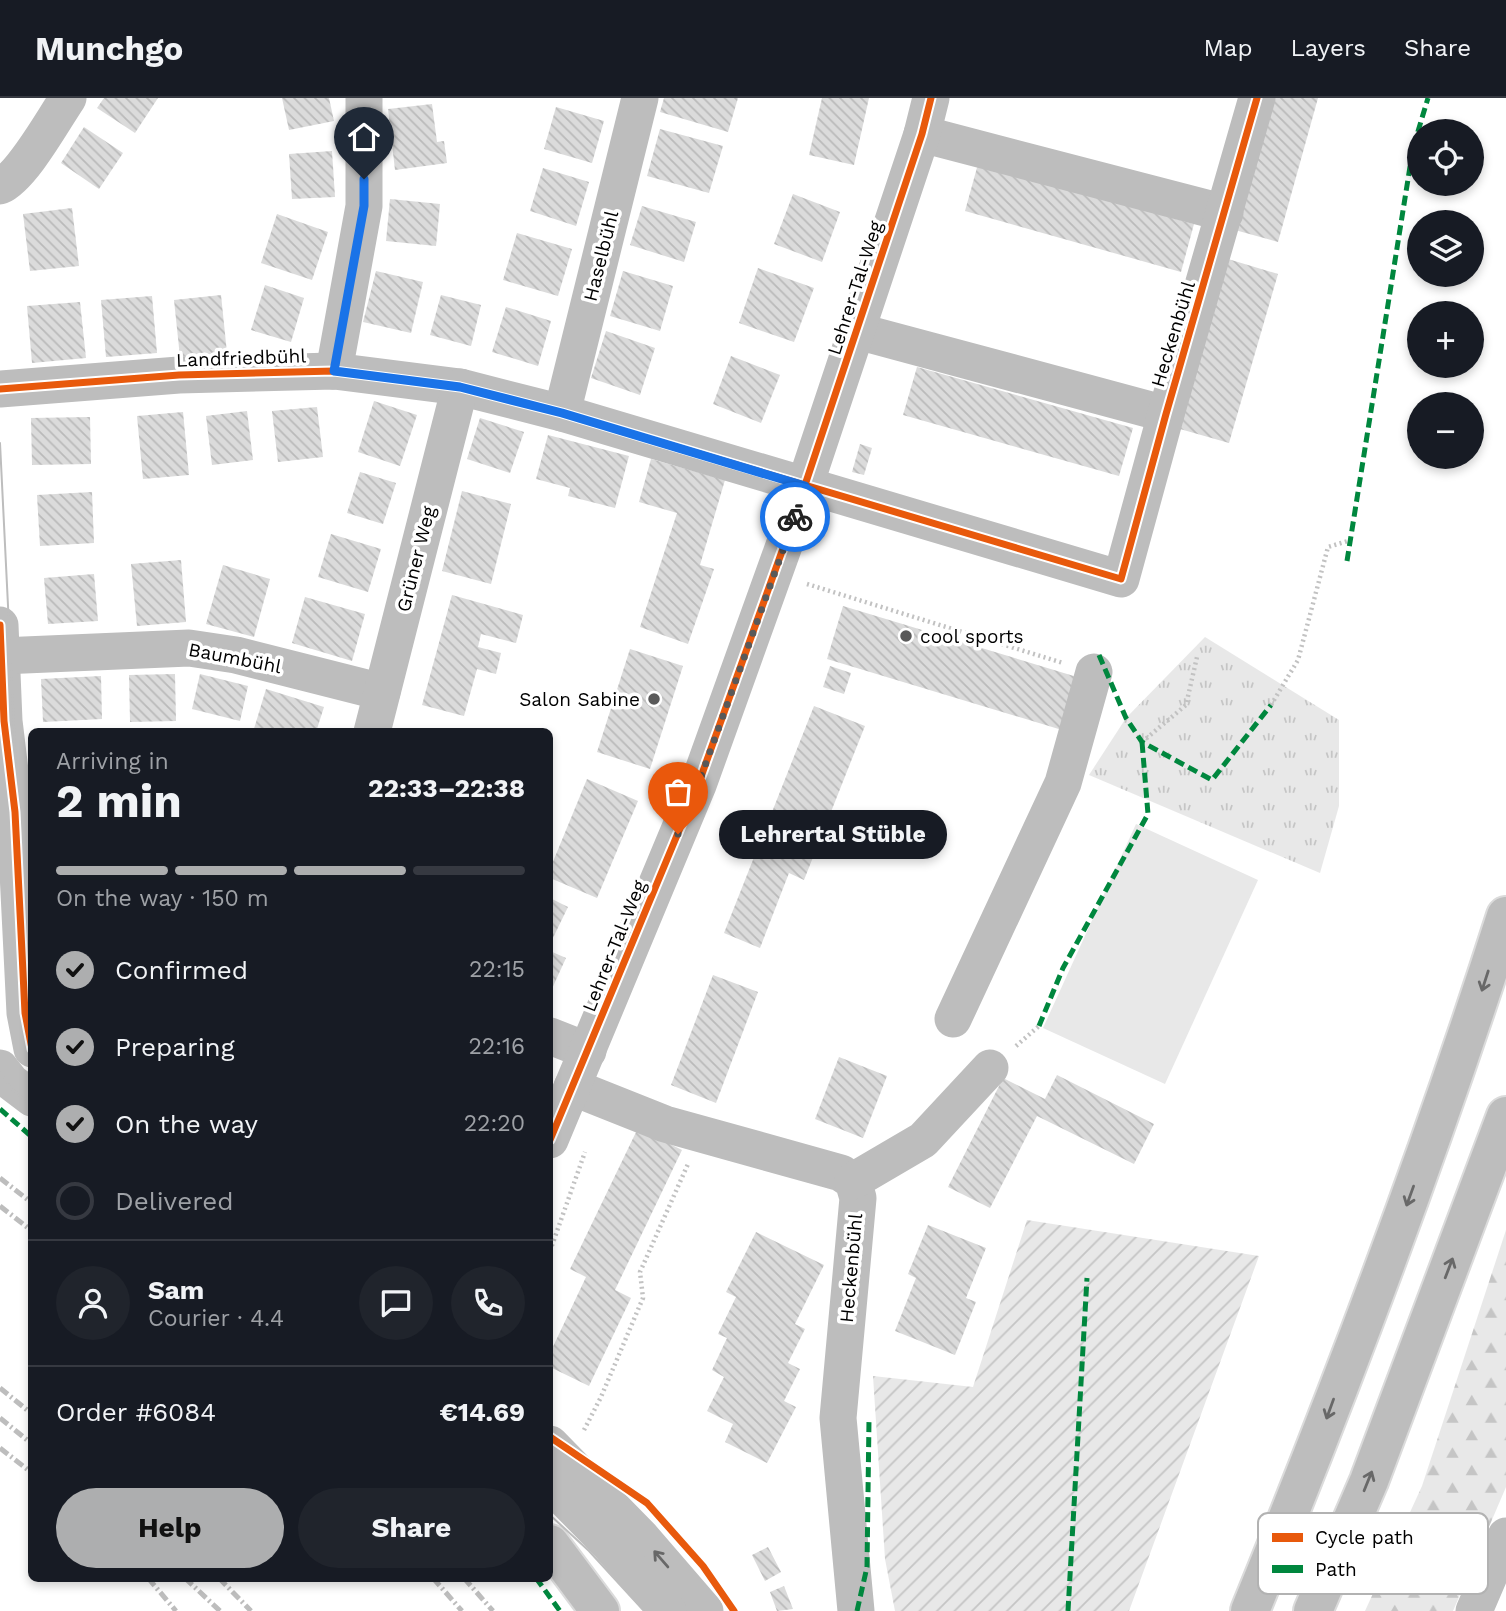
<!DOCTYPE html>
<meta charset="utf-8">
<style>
:root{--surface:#171b24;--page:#20242c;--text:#f1f3f6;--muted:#9ea1a6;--line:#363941;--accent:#adaeaf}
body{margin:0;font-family:"Work Sans",sans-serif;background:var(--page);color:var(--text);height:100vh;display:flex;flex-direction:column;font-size:26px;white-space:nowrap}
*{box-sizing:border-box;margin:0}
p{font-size:23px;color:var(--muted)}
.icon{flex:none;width:38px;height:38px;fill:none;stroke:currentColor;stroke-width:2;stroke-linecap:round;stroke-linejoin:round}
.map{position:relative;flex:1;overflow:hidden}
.side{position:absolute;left:28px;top:630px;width:525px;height:854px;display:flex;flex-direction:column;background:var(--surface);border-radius:10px;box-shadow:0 4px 10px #0003}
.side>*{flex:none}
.tools{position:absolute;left:1407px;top:21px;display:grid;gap:14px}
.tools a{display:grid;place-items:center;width:77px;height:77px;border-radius:50%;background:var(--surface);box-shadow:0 4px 10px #0003;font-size:35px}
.pin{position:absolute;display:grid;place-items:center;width:60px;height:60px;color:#fff;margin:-72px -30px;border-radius:50% 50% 50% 0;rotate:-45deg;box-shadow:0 0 7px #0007}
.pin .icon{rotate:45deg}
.courier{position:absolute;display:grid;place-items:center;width:70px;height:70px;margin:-35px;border:5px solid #1a73e8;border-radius:50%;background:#fff;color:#222;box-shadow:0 2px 9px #0007}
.bubble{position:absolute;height:49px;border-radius:24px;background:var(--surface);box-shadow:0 4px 10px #0003;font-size:23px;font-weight:700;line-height:49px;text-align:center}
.headline em{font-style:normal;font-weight:700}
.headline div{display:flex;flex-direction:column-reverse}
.headline{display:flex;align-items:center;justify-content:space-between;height:119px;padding:0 28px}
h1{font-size:46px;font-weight:700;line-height:52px}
.bar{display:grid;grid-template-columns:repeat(4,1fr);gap:10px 7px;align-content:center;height:84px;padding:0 28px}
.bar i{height:9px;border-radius:5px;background:var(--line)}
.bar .current{background:var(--accent)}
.bar p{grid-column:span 4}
.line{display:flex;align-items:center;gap:18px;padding:0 28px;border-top:2px solid var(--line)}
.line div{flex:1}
.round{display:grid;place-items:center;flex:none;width:74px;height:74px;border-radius:37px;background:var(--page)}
ol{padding:0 28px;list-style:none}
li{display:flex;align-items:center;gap:21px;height:77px}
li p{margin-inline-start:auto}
li .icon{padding:7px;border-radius:50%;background:var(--accent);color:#111;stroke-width:4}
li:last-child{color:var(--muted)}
li i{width:38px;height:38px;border:4px solid var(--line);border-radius:50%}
.primary-button{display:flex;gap:14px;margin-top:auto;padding:14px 28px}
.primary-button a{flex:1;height:80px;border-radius:42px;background:var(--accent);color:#111;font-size:28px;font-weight:700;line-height:80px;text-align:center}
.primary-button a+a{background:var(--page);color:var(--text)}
header{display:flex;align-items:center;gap:42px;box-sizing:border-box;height:98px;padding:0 35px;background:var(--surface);border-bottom:2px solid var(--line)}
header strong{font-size:33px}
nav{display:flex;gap:38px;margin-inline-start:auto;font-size:24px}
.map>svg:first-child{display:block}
.grass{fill:url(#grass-tufts)}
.forest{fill:url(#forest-firs)}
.garden{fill:url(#garden-furrows)}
.pitch{fill:#e8e8e8}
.building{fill:url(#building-back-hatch)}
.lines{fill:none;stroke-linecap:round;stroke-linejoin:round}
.highway-casing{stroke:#dbdbdb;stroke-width:42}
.path{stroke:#c2c2c2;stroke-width:4.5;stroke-dasharray:2 3.5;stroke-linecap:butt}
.minor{stroke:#bdbdbd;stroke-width:37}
.highway{stroke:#bdbdbd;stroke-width:38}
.tram{stroke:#bdbdbd;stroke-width:2}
.rail{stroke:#bdbdbd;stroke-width:5;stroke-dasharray:10 3.5 2 3.5;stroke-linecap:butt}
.quiet{stroke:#00873e;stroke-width:5;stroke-dasharray:10 5;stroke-linecap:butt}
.cycleway-casing{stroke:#fff;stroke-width:11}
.cycleway{stroke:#e8590c;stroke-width:7}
.oneway{stroke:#686868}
.done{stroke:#595959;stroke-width:7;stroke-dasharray:0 12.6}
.route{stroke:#1a73e8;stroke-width:9}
.poi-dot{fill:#595959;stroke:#fff;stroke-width:2.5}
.labels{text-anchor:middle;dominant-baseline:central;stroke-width:7;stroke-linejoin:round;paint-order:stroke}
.street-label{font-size:19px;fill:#000;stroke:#fff}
.poi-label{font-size:19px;fill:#000;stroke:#fff;text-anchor:start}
.key{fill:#fff;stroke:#b2b2b2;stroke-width:2}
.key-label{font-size:19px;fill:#000}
</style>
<header>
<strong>Munchgo</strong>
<nav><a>Map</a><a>Layers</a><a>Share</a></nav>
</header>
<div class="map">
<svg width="1506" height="1513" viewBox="0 0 1506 1513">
<defs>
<pattern id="grass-tufts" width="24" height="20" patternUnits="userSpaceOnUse" patternTransform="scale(1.75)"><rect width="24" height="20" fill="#e8e8e8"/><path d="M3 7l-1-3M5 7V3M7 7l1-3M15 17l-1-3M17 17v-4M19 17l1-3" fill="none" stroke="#c5c5c5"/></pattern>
<pattern id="forest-firs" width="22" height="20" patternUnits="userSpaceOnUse" patternTransform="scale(1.75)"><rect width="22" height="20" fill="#e8e8e8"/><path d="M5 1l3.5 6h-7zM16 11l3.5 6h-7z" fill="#c5c5c5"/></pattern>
<pattern id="garden-furrows" width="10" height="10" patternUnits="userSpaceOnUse" patternTransform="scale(1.75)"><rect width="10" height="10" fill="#e8e8e8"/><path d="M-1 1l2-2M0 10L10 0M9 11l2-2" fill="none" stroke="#c5c5c5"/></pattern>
<pattern id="building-back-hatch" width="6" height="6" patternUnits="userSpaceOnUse" patternTransform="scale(1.75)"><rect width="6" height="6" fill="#dbdbdb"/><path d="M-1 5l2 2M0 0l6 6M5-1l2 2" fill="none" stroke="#bababa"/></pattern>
</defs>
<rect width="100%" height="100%" fill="#fff"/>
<path class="grass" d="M1205,539l134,83v86l-19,67 -231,-98 37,-57z"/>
<path class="forest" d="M1506,1132v257l-53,124h-88l57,-125z"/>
<path class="garden" d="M1027,1122l232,36 -130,355h-234l-10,-52 -12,-183 100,11z"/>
<path class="pitch" d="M1136,726l122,56 -93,204 -122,-56z"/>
<g class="building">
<path d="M104,0h54l-23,35 -38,-25z"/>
<path d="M282,0h47l5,23 -45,9z"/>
<path d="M664,0h74l-10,34 -68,-20z"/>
<path d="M822,0h47l-15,67 -45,-10z"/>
<path d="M1271,0h47l-40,144 -43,-12z"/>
<path d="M432,6l5,38 7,-1 3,22 -52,7 -7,-61z"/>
<path d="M556,9l48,14 -12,42 -48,-14z"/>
<path d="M84,29l39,26 -24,36 -38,-26z"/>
<path d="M660,31l63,17 -14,47 -62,-17z"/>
<path d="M332,53l3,46 -43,2 -3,-45z"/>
<path d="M978,66l216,60 -13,48 -216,-61z"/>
<path d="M543,70l46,14 -13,44 -46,-15z"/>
<path d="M793,96l47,18 -18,50 -48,-18z"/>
<path d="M390,101l50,5 -4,42 -50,-5z"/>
<path d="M642,108l54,16 -12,40 -54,-17z"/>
<path d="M72,110l7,58 -49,5 -7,-57z"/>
<path d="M277,116l51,18 -16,48 -51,-17z"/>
<path d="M517,135l55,16 -14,47 -55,-16z"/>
<path d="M1228,161l50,15 -49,169 -49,-14z"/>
<path d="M758,170l56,20 -20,54 -55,-19z"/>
<path d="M376,173l47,11 -12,51 -48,-11z"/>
<path d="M623,173l50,15 -13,45 -50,-15z"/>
<path d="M265,187l39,13 -13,44 -40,-12z"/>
<path d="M221,197l6,58 -47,4 -6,-57z"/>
<path d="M441,197l40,10 -10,41 -41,-11z"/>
<path d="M152,198l5,57 -51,4 -5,-57z"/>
<path d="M80,204l6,56 -54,5 -5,-57z"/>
<path d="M506,209l45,14 -13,45 -46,-14z"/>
<path d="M606,233l49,17 -15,47 -49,-17z"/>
<path d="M731,258l49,19 -19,48 -48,-19z"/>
<path d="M917,269l216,61 -14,48 -216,-61z"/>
<path d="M374,303l43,14 -17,51 -42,-14z"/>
<path d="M317,309l6,50 -45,5 -6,-51z"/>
<path d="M247,313l6,49 -41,5 -6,-49z"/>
<path d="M183,314l6,63 -46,4 -6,-63z"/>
<path d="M90,319l1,47 -59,1 -1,-47z"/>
<path d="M480,320l44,14 -14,41 -43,-14z"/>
<path d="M548,337l81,21 -14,52 -47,-12 2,-8 -34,-9z"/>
<path d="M860,346l12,4 -8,27 -12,-3z"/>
<path d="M651,361l74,21 -25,85 14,4 -26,75 -48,-17 37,-114 -38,-11z"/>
<path d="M360,374l36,11 -13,41 -36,-11z"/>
<path d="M462,393l49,13 -20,80 -49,-13z"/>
<path d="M92,394l2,51 -54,3 -3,-51z"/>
<path d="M331,436l50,15 -13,43 -50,-15z"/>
<path d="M181,462l5,62 -49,4 -6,-62z"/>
<path d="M223,467l47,14 -16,58 -48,-13z"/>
<path d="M94,476l4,47 -50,3 -4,-46z"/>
<path d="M452,497l71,20 -7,28 -35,-9 -3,13 23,6 -5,21 -19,-5 -13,47 -42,-11z"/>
<path d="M305,499l60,17 -13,47 -60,-18z"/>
<path d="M843,508l234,71 -15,53 -235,-71z"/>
<path d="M630,551l53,17 -33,103 -53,-17z"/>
<path d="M830,568l21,7 -7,21 -21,-7z"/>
<path d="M175,576l1,47 -46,1 -1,-47z"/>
<path d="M200,576l48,12 -8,35 -48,-12z"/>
<path d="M101,578l1,43 -59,3 -2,-43z"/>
<path d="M266,591l58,18 -8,25h-63z"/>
<path d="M814,608l51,20 -61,154 -15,-7 -29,75 -36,-15z"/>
<path d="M587,681l51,22 -41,97 -47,-20v-9z"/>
<path d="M550,800l18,9 -18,37z"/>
<path d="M550,853l16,7 -16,35z"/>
<path d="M713,877l45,17 -42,111 -45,-18z"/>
<path d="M839,959l48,19 -24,62 -48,-19z"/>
<path d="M1057,977l97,49 -20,40 -97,-48 -47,92 -42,-21 55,-109 42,21z"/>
<path d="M638,1030l44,22 -67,140 16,8 -42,88 -39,-19v-14l36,-76 -16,-8z"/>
<path d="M928,1127l58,23 -20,50 10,4 -21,53 -60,-24 21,-53 -8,-4z"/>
<path d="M756,1134l68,33 -29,59 10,5 -17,34 12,6 -16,32 12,6 -29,56 -42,-21 8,-18 -26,-13 17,-34 -12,-7 15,-32 -9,-4 18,-37 -10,-5z"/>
<path d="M768,1449l13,25 -16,9 -13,-26z"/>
<path d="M784,1488l9,23 -16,2 -7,-19z"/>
</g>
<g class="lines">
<defs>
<g id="highway">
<path d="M550,1446l50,67"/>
<path d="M1250,1513c93,-228 181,-460 256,-695"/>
<path d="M1313,1513l56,-130 137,-365"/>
</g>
</defs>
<use href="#highway" class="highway-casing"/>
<g class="path">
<path d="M807,486l256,79"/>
<path d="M1271,607l27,-45 30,-113 23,-7"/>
<path d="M1142,644l44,-37 11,-48"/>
<path d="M1016,948l23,-20"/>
<path d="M550,1153l35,-99"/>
<path d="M584,1332l17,-33 42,-99 -3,-26 48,-108"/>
</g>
<g class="minor">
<path d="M922,36l303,79"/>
<path d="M0,88c22,-9 53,-66 68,-88"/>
<path d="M857,233l309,83"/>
<path d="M334,273l30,-165v-108"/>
<path d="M0,291l179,-14 155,-4 126,16 102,26 559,166 45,-165 91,-316"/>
<path d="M562,315l78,-315"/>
<path d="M0,527l4,96 11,91 10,201 7,36"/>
<path d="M1,558l188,-8 47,7 146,37"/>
<path d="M372,634l88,-345"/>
<path d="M953,921l110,-236 31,-111"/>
<path d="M550,938l38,15"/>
<path d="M0,970l11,14 21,16"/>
<path d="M572,989l93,37 176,49 12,8 5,17 -20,220 18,193"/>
<path d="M550,1042l148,-355 97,-270 127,-381 9,-36"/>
<path d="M853,1083l70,-41 67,-72"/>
<path d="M550,1346l92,94 63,73"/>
<path d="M550,1386l59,60 59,67"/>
<path d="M1474,1513l32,-75"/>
</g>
<use href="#highway" class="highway"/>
<g class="tram">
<path d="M0,345l27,549 5,36"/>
<path d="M0,974l11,16 21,18"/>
<path d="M550,1417l39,36 55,60"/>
</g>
<g class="rail">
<path d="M0,1080l32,25"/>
<path d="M0,1108l32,25"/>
<path d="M0,1290l32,26"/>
<path d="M0,1320l32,26"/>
<path d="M0,1350l32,25"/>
<path d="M148,1480l28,33"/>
<path d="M185,1480l35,33"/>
<path d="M219,1480l32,33"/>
<path d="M433,1480l29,33"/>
<path d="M464,1480l29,33"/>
</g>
<g class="quiet">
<path d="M1347,463l66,-413 15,-50"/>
<path d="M1099,557l27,63 16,24 70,38 59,-75"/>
<path d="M1039,928l24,-58 85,-154 -6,-72"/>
<path d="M0,1011l32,28"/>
<path d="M536,1480l24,33"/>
<path d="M857,1513l10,-44 2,-147"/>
<path d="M1068,1513l19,-333"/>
</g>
<defs>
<g id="cycleway">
<path d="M0,291l179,-14 155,-4 126,16 102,26 559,166 45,-165 91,-316"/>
<path d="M0,527l4,96 11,91 10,201 7,36"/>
<path d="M550,1042l148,-355 97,-270 127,-381 9,-36"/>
<path d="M550,1339l97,66 56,63 31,45"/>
</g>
</defs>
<use href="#cycleway" class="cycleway-casing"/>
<use href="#cycleway" class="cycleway"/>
</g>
<defs><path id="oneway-shaft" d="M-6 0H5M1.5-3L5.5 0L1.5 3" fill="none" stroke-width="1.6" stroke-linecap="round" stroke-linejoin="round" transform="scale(1.75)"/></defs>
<g class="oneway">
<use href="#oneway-shaft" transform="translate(1485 883) rotate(108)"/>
<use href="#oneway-shaft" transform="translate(1410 1098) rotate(110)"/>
<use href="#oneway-shaft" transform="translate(1449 1170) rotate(-69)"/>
<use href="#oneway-shaft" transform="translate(1330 1311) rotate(110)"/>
<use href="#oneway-shaft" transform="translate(1368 1383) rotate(-68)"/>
<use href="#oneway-shaft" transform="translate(661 1461) rotate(-131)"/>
</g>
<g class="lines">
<path class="done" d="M678,736l20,-49 97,-268"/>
<path class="route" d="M364,81v27l-30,165 126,16 102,26 243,73 -10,31"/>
</g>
<g class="poi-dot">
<circle cx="906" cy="538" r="7"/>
<circle cx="654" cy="601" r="7"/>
</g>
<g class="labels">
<g class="street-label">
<text transform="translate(601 158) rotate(-76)">Haselbühl</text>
<text transform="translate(855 190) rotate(-72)">Lehrer-Tal-Weg</text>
<text transform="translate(1173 236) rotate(-73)">Heckenbühl</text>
<text transform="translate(241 260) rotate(-2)">Landfriedbühl</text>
<text transform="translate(416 461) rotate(-76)">Grüner Weg</text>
<text transform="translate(235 560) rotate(11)">Baumbühl</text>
<text transform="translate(614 848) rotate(-68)">Lehrer-Tal-Weg</text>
<text transform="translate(851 1170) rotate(-85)">Heckenbühl</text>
</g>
<g class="poi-label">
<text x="920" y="538">cool sports</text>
<text x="640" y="601" text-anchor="end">Salon Sabine</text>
</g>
</g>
<rect x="1258" y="1415" width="230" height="81" rx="10" class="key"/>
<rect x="1272" y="1435" width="31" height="9" fill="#e8590c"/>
<rect x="1272" y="1467" width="31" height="8" fill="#00873e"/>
<g class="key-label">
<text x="1315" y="1446">Cycle path</text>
<text x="1315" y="1478">Path</text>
</g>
</svg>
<div class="tools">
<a><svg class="icon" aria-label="locate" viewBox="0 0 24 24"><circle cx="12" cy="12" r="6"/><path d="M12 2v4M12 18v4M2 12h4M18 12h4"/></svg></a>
<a><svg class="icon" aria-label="layers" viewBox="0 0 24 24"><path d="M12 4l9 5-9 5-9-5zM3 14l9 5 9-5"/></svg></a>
<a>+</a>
<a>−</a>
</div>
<div class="pin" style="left:678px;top:736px;background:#ea580c"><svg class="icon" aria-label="bag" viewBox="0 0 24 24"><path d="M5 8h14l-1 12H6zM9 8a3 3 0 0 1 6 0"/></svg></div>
<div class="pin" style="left:364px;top:81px;background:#1f2937"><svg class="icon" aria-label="home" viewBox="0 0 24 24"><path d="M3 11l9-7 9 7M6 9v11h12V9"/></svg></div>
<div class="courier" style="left:795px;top:419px"><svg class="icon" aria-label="bike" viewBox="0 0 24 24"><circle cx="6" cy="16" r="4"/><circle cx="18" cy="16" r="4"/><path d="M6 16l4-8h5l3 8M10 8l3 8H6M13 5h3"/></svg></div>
<div class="bubble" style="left:719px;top:712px;width:228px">Lehrertal Stüble</div>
<section class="side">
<div class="headline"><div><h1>2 min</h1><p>Arriving in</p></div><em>22:33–22:38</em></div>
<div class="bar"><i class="current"></i><i class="current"></i><i class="current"></i><i></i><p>On the way · 150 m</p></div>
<ol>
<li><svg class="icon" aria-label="check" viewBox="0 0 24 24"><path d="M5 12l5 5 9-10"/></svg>Confirmed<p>22:15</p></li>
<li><svg class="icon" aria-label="check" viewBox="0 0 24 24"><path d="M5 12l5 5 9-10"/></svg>Preparing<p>22:16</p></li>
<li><svg class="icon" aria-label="check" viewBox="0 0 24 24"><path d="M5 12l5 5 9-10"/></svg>On the way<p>22:20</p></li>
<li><i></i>Delivered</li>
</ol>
<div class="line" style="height:126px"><a class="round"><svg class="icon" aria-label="person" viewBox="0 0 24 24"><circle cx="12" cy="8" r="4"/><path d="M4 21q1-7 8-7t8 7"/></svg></a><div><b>Sam</b><p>Courier · 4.4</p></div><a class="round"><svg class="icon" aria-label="chat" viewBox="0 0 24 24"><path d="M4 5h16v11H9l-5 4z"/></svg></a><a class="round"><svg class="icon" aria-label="phone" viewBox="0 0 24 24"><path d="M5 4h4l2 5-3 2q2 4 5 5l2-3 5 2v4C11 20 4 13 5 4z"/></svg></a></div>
<div class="line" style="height:91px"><div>Order #6084</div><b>€14.69</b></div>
<div class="primary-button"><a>Help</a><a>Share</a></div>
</section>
</div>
